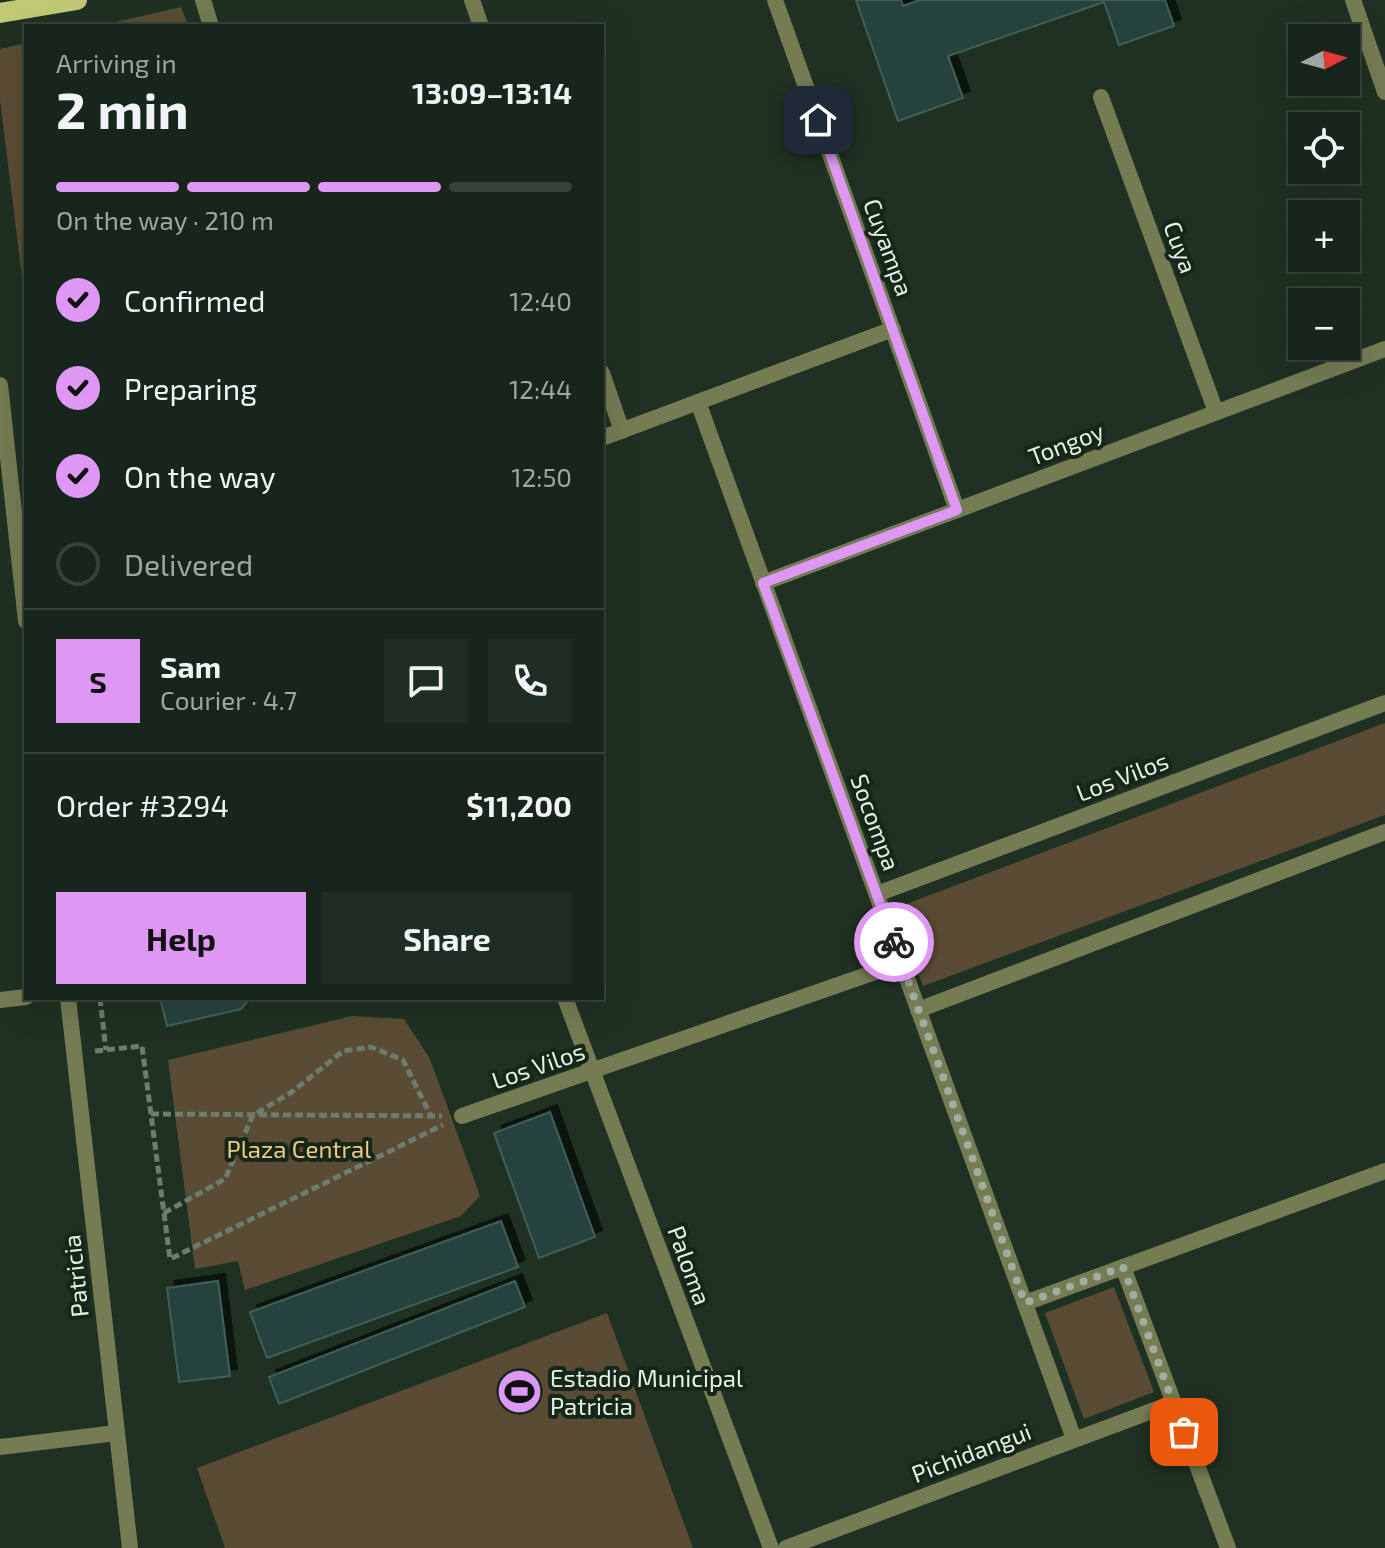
<!DOCTYPE html>
<meta charset="utf-8">
<style>
:root{--surface:#17251a;--page:#202d23;--text:#f1f3f6;--muted:#9ea5a2;--line:#364239;--accent:#de98f3}
body{margin:0;font-family:"Exo 2",sans-serif;background:var(--page);color:var(--text);height:100vh;display:flex;flex-direction:column;font-size:30px;white-space:nowrap}
*{box-sizing:border-box;margin:0}
p{font-size:26px;color:var(--muted)}
.icon{flex:none;width:44px;height:44px;fill:none;stroke:currentColor;stroke-width:2;stroke-linecap:round;stroke-linejoin:round}
.map{position:relative;flex:1;overflow:hidden}
.drawer{position:absolute;left:24px;top:24px;width:580px;height:976px;display:flex;flex-direction:column;background:var(--surface);border-radius:0px;box-shadow:0 8px 32px #0002,0 0 0 2px var(--line)}
.drawer>*{flex:none}
.needle{width:52px;rotate:84deg}
.buttons{position:absolute;left:1288px;top:24px;display:grid;gap:16px}
.buttons a{display:grid;place-items:center;width:72px;height:72px;border-radius:0px;background:var(--surface);box-shadow:0 8px 32px #0002,0 0 0 2px var(--line);font-size:40px}
.pin{position:absolute;display:grid;place-items:center;width:68px;height:68px;color:#fff;margin:-34px;border-radius:16px;box-shadow:0 4px 12px #0006}
.courier{position:absolute;display:grid;place-items:center;width:80px;height:80px;margin:-40px;border:6px solid #de98f3;border-radius:50%;background:#fff;color:#222;box-shadow:0 2px 10px #0007}
.headline em{font-style:normal;font-weight:700}
.headline div{display:flex;flex-direction:column-reverse}
.headline{display:flex;align-items:center;justify-content:space-between;height:136px;padding:0 32px}
h1{font-size:52px;font-weight:700;line-height:60px}
.bar{display:grid;grid-template-columns:repeat(4,1fr);gap:12px 8px;align-content:center;height:96px;padding:0 32px}
.bar i{height:10px;border-radius:6px;background:var(--line)}
.bar .active{background:var(--accent)}
.bar p{grid-column:span 4}
.line{display:flex;align-items:center;gap:20px;padding:0 32px;border-top:2px solid var(--line)}
.line div{flex:1}
.round{display:grid;place-items:center;flex:none;width:84px;height:84px;border-radius:0px;background:var(--page)}
ol{padding:0 32px;list-style:none}
li{display:flex;align-items:center;gap:24px;height:88px}
li p{margin-inline-start:auto}
li .icon{padding:8px;border-radius:50%;background:var(--accent);color:#111;stroke-width:4}
li:last-child{color:var(--muted)}
li i{width:44px;height:44px;border:4px solid var(--line);border-radius:50%}
.cta{display:flex;gap:16px;margin-top:auto;padding:16px 32px}
.cta a{flex:1;height:92px;border-radius:0px;background:var(--accent);color:#111;font-size:32px;font-weight:700;line-height:92px;text-align:center}
.cta a+a{background:var(--page);color:var(--text)}
.map>svg:first-child{display:block}
.green{fill:#5a4c34}
.building{fill:#26433e;stroke:#415e59;stroke-width:2;filter:url(#shadow)}
.lines{fill:none;stroke-linecap:round;stroke-linejoin:round}
.path{stroke:#6d7c6f;stroke-width:5;stroke-dasharray:8 4;stroke-linecap:butt}
.minor{stroke:#757b53;stroke-width:16}
.tertiary{stroke:#757b53;stroke-width:16}
.primary{stroke:#c0ca76;stroke-width:20}
.done{stroke:#a0ada1;stroke-width:8;stroke-dasharray:0 14.4}
.route{stroke:#de98f3;stroke-width:10}
.labels{text-anchor:middle;dominant-baseline:central;stroke-width:8;stroke-linejoin:round;paint-order:stroke}
.street-label{font-size:24px;fill:#e5f0e6;stroke:#152718}
.park-label{font-size:24px;fill:#f0c882;stroke:#152718}
.poi-label{font-size:24px;fill:#e5f0e6;stroke:#152718;text-anchor:start}
</style>
<div class="map">
<svg width="1385" height="1548" viewBox="0 0 1385 1548">
<defs>
<filter id="shadow"><feDropShadow dx="7" dy="-7" stdDeviation="0" flood-color="#0009"/></filter>
</defs>
<rect width="100%" height="100%" fill="#1f3122"/>
<g class="green">
<path d="M181,7l7,19h-89z"/>
<path d="M26,43v266l-26,-209v-51z"/>
<path d="M1385,723v92l-462,171 -30,-77z"/>
<path d="M352,1016l52,3 26,40 50,137 -19,20 -216,74 -7,-29 -43,8 -27,-209z"/>
<path d="M1114,1287l40,105 -70,27 -39,-106z"/>
<path d="M607,1313l86,235h-468l-28,-80z"/>
</g>
<g class="building">
<path d="M856,0h45l2,6 17,-6h245l9,26 -55,19 -15,-43 -156,54 15,42 -65,23z"/>
<path d="M160,998h90l-9,11 -74,17z"/>
<path d="M550,1112l45,125 -56,21 -45,-125z"/>
<path d="M501,1221l17,46 -251,91 -17,-46z"/>
<path d="M218,1281l12,95 -51,6 -12,-94z"/>
<path d="M515,1281l10,26 -246,97 -10,-27z"/>
</g>
<g class="lines">
<g class="path">
<path d="M100,998l6,52"/>
<path d="M95,1051l47,-5 28,213 273,-134"/>
<path d="M151,1114l291,2"/>
<path d="M164,1213l61,-34 28,-64 39,-23 51,-41 28,-4 32,13 28,56"/>
</g>
<g class="minor">
<path d="M203,0l8,26"/>
<path d="M472,0l9,26"/>
<path d="M775,0l182,510"/>
<path d="M1353,0l32,92"/>
<path d="M1101,97l115,315"/>
<path d="M602,373l20,58"/>
<path d="M698,402l376,1037"/>
<path d="M602,438l291,-109"/>
<path d="M763,583l622,-234"/>
<path d="M877,894l508,-191"/>
<path d="M565,998l206,550"/>
<path d="M0,1000l26,-3"/>
<path d="M918,1010l467,-178"/>
<path d="M462,1116l439,-153"/>
<path d="M1123,1267l105,281"/>
<path d="M1025,1303l360,-132"/>
<path d="M0,1447l116,-14"/>
<path d="M786,1548l387,-145"/>
</g>
<g class="tertiary">
<path d="M0,385l26,236"/>
<path d="M68,998l62,550"/>
</g>
<path class="primary" d="M0,13l77,-13"/>
</g>
<g class="lines">
<path class="done" d="M894,942l131,361 98,-36 61,165"/>
<path class="route" d="M818,120l139,390 -194,73 131,359"/>
</g>
<defs>
<symbol id="stadium-disc" viewBox="-11 -11 22 22"><circle r="9.5" fill="#de98f3" stroke="#152718"/><path d="M0-5a6.5 5 0 1 0 0 10a6.5 5 0 1 0 0-10ZM-3.5-1.8h7v3.6h-7Z" fill="#111"/></symbol>
</defs>
<g fill-rule="evenodd">
<use href="#stadium-disc" x="494" y="1366" width="51" height="51"/>
</g>
<g class="labels">
<g class="street-label">
<text transform="translate(889 247) rotate(70)">Cuyampa</text>
<text transform="translate(1181 247) rotate(70)">Cuya</text>
<text transform="translate(1066 443) rotate(-21)">Tongoy</text>
<text transform="translate(1122 776) rotate(-21)">Los Vilos</text>
<text transform="translate(876 822) rotate(70)">Socompa</text>
<text transform="translate(538 1065) rotate(-19)">Los Vilos</text>
<text transform="translate(690 1265) rotate(70)">Paloma</text>
<text transform="translate(75 1276) rotate(-96)">Patricia</text>
<text transform="translate(971 1452) rotate(-21)">Pichidangui</text>
</g>
<g class="park-label">
<text x="299" y="1148">Plaza Central</text>
</g>
<g class="poi-label">
<text x="550" y="1377">Estadio Municipal<tspan x="550" dy="28">Patricia</tspan></text>
</g>
</g>
</svg>
<div class="buttons">
<a><svg class="needle" viewBox="-14 -14 28 28"><path d="M0-13l5 13h-10z" fill="#e53935"/><path d="M0 13l5-13h-10z" fill="#9ea5a2"/></svg></a>
<a><svg class="icon" aria-label="locate" viewBox="0 0 24 24"><circle cx="12" cy="12" r="6"/><path d="M12 2v4M12 18v4M2 12h4M18 12h4"/></svg></a>
<a>+</a>
<a>−</a>
</div>
<div class="pin" style="left:1184px;top:1432px;background:#ea580c"><svg class="icon" aria-label="bag" viewBox="0 0 24 24"><path d="M5 8h14l-1 12H6zM9 8a3 3 0 0 1 6 0"/></svg></div>
<div class="pin" style="left:818px;top:120px;background:#1f2937"><svg class="icon" aria-label="home" viewBox="0 0 24 24"><path d="M3 11l9-7 9 7M6 9v11h12V9"/></svg></div>
<div class="courier" style="left:894px;top:942px"><svg class="icon" aria-label="bike" viewBox="0 0 24 24"><circle cx="6" cy="16" r="4"/><circle cx="18" cy="16" r="4"/><path d="M6 16l4-8h5l3 8M10 8l3 8H6M13 5h3"/></svg></div>
<section class="drawer">
<div class="headline"><div><h1>2 min</h1><p>Arriving in</p></div><em>13:09–13:14</em></div>
<div class="bar"><i class="active"></i><i class="active"></i><i class="active"></i><i></i><p>On the way · 210 m</p></div>
<ol>
<li><svg class="icon" aria-label="check" viewBox="0 0 24 24"><path d="M5 12l5 5 9-10"/></svg>Confirmed<p>12:40</p></li>
<li><svg class="icon" aria-label="check" viewBox="0 0 24 24"><path d="M5 12l5 5 9-10"/></svg>Preparing<p>12:44</p></li>
<li><svg class="icon" aria-label="check" viewBox="0 0 24 24"><path d="M5 12l5 5 9-10"/></svg>On the way<p>12:50</p></li>
<li><i></i>Delivered</li>
</ol>
<div class="line" style="height:144px"><b class="round" style="background:var(--accent);color:#111">S</b><div><b>Sam</b><p>Courier · 4.7</p></div><a class="round"><svg class="icon" aria-label="chat" viewBox="0 0 24 24"><path d="M4 5h16v11H9l-5 4z"/></svg></a><a class="round"><svg class="icon" aria-label="phone" viewBox="0 0 24 24"><path d="M5 4h4l2 5-3 2q2 4 5 5l2-3 5 2v4C11 20 4 13 5 4z"/></svg></a></div>
<div class="line" style="height:104px"><div>Order #3294</div><b>$11,200</b></div>
<div class="cta"><a>Help</a><a>Share</a></div>
</section>
</div>
